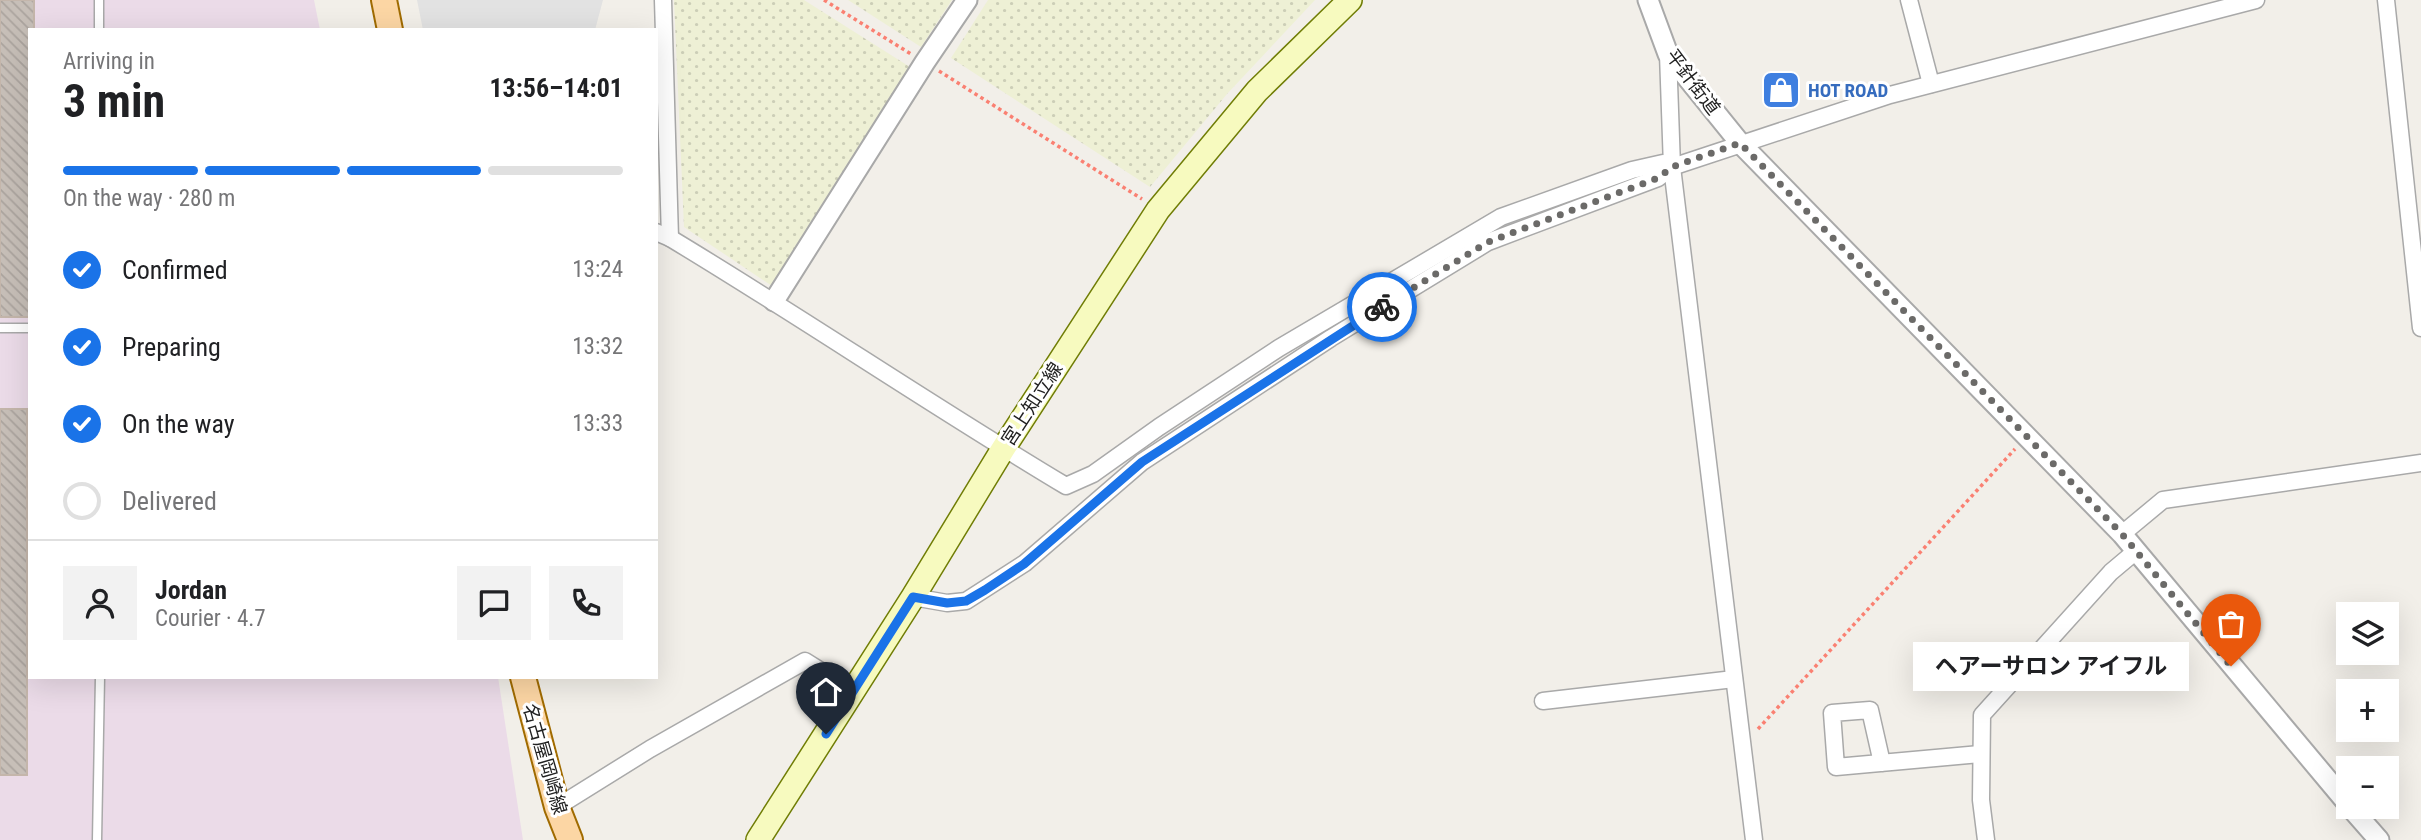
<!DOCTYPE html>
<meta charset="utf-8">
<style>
:root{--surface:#fff;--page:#f2f2f2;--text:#202124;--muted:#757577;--line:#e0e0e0;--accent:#1a73e8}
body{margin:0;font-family:"Roboto Condensed","Noto Sans JP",sans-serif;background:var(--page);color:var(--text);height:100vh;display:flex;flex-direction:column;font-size:26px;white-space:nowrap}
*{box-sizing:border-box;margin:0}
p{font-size:23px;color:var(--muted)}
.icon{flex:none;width:38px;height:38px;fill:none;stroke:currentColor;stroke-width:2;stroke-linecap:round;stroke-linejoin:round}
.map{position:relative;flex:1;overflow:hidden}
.details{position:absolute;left:28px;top:28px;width:630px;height:651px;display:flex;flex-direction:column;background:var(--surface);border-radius:0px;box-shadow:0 7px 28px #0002}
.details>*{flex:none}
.controls{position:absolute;left:2336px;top:602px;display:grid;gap:14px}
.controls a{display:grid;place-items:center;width:63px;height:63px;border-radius:0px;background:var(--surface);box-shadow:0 7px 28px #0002;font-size:35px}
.pin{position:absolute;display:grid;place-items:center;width:60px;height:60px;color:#fff;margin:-72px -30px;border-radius:50% 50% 50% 0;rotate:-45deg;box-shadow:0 0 7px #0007}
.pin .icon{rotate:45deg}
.courier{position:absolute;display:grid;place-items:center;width:70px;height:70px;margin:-35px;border:5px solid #1a73e8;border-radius:50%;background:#fff;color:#222;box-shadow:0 2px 9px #0007}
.bubble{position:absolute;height:49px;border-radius:0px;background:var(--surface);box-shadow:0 7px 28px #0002;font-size:23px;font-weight:700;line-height:49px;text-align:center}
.head em{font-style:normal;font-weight:700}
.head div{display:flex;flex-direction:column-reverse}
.head{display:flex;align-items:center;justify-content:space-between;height:119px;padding:0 35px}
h1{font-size:46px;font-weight:700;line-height:52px}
.bar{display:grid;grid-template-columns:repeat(4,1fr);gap:10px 7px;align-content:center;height:84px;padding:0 35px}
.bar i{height:9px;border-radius:5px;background:var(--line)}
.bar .active{background:var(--accent)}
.bar p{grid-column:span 4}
.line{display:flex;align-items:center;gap:18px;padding:0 35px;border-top:2px solid var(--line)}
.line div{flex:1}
.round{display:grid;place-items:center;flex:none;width:74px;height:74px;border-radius:0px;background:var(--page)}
ol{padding:0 35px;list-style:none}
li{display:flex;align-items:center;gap:21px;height:77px}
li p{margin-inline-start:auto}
li .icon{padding:7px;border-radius:50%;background:var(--accent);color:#fff;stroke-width:4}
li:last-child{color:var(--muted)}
li i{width:38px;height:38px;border:4px solid var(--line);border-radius:50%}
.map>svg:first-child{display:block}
.industrial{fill:#ebdbe8}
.farmland{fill:url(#farmland-dots)}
.parking{fill:#e2e2e2}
.building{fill:url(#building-back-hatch);stroke:#c4b6ab;stroke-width:2}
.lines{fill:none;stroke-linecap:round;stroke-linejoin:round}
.service-casing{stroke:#a9a9a9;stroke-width:11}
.minor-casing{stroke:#a9a9a9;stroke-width:19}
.tertiary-casing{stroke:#a9a9a9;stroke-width:23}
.secondary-casing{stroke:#707d05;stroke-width:26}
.primary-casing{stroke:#a06b00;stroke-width:28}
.path{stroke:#fa8072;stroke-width:3.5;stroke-dasharray:3.5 3.5;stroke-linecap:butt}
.service{stroke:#fff;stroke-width:8}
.minor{stroke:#fff;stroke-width:16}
.tertiary{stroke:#fff;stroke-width:19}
.secondary{stroke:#f7fabf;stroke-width:23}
.primary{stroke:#fcd6a4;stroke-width:24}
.done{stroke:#6b6a68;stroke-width:7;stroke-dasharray:0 12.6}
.route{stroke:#1a73e8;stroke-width:9}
.labels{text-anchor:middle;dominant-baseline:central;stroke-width:6;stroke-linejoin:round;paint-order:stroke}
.street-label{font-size:19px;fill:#222;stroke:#fff}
.shop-label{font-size:19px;font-weight:bold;fill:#366cbe;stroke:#fff;text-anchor:start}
</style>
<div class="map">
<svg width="2421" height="840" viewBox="0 0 2421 840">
<defs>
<pattern id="farmland-dots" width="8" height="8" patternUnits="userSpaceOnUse" patternTransform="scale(1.75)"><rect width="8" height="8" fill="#eef0d5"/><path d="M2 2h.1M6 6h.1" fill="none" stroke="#ccceb7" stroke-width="1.8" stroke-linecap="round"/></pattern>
<pattern id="building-back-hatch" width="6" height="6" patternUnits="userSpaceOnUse" patternTransform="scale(1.75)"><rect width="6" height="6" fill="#c7bfb8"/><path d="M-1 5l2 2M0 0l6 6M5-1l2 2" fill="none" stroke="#aba49e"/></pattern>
</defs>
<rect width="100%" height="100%" fill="#f2efe9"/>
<path class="industrial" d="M0,0h314l6,30h-290v647h468l25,163h-523z"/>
<g class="farmland">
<path d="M674,0h130l106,67 -138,219 -88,-59z"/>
<path d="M848,0h104l-31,47z"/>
<path d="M988,0h327l-88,94 -77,93 -199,-129z"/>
</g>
<path class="parking" d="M417,0h186l-8,30h-172z"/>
<g class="building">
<path d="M0,0h34v30h-4v287h-30z"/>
<rect x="0" y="409" width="27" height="366"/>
</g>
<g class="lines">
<defs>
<g id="service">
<path d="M99,30v-30"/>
<path d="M0,328h30"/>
<path d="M97,840l3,-163"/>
</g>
<g id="minor">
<path d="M663,0l7,238"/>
<path d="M1909,0l22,84"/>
<path d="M2386,0l35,328"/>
<path d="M1668,54l4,113 82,673"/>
<path d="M656,232l14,6c133,80 262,168 396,248l27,-12 66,-47 120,-79 222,-131 131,-47 31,-7 9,4 218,-72 366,-95"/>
<path d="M2122,534l41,-34 258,-37"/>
<path d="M913,597l34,6 19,-2 59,-38 117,-101 189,-124 157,-96 170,-64 14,-11"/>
<path d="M1543,701l191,-22"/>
<path d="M1882,763l-12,-53 -38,3 4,54 144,-13"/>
<path d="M557,807l93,-58 155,-88 48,30"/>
<path d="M1986,840l-5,-40 1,-85 129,-143 25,-21"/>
</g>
<g id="tertiary">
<path d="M1648,0l20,54 72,89 382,391 226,270"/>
<path d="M774,301l151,-239 42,-62"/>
<path d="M2350,807l29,33"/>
</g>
<path id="secondary" d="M758,840l155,-243 90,-148 155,-239 99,-119 93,-91"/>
<g id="primary">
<path d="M384,0l6,30"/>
<path d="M523,677l34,130 13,33"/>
</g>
</defs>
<use href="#service" class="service-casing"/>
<use href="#minor" class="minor-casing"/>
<use href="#tertiary" class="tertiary-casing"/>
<use href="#secondary" class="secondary-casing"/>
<use href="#primary" class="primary-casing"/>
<g class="path">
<path d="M824,0l87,54"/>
<path d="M939,71l203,128"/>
<path d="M1758,729l257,-280"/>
</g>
<use href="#service" class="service"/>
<use href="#minor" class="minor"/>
<use href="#tertiary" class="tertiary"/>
<use href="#secondary" class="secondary"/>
<use href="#primary" class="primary"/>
</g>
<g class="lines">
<path class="done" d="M1382,307l106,-65 170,-64 14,-11 68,-24 382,391 109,132"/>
<path class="route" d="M826,734l87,-137 34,6 19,-2 19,-11 39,-26 118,-102 240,-155"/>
</g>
<defs>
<symbol id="shop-square" viewBox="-11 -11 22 22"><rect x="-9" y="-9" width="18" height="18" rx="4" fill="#3f7fe0" stroke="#fff"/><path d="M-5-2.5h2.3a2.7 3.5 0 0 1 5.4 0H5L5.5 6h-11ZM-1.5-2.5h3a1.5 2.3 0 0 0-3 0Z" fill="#fff"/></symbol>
</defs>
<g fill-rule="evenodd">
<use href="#shop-square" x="1759" y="68" width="44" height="44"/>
</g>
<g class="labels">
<g class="street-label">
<text transform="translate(1693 82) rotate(53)">平針街道</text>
<text transform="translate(1032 404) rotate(-57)">宮上知立線</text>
<text transform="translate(545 759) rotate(74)">名古屋岡崎線</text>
</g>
<g class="shop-label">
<text x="1808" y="90">HOT ROAD</text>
</g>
</g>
</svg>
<div class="controls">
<a><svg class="icon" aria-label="layers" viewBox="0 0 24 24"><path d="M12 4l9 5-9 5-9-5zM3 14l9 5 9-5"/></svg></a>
<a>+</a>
<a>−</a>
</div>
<div class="pin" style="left:2231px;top:666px;background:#ea580c"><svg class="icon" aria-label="bag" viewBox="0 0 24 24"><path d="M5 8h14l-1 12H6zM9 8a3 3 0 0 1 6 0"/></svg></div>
<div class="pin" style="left:826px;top:734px;background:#1f2937"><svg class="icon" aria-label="home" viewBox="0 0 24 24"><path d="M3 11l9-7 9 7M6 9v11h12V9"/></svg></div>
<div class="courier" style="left:1382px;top:307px"><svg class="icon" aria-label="bike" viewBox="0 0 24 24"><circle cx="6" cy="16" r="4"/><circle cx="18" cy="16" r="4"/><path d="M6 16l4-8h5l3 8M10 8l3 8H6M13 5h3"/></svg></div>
<div class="bubble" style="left:1913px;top:642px;width:276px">ヘアーサロン アイフル</div>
<section class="details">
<div class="head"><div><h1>3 min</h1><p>Arriving in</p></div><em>13:56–14:01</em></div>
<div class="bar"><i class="active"></i><i class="active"></i><i class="active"></i><i></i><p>On the way · 280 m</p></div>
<ol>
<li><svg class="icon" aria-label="check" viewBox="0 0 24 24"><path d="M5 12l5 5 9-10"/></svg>Confirmed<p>13:24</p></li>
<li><svg class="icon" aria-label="check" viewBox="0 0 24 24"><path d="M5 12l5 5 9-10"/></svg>Preparing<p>13:32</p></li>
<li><svg class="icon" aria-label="check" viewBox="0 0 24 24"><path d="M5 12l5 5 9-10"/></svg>On the way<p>13:33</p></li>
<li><i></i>Delivered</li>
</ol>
<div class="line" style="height:126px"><a class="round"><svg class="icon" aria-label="person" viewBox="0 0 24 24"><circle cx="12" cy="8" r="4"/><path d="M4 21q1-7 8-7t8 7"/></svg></a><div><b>Jordan</b><p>Courier · 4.7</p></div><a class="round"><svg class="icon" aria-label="chat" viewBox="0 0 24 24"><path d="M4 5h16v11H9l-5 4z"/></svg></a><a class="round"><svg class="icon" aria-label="phone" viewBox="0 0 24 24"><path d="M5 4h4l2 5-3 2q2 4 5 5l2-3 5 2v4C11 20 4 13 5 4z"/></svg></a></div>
</section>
</div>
